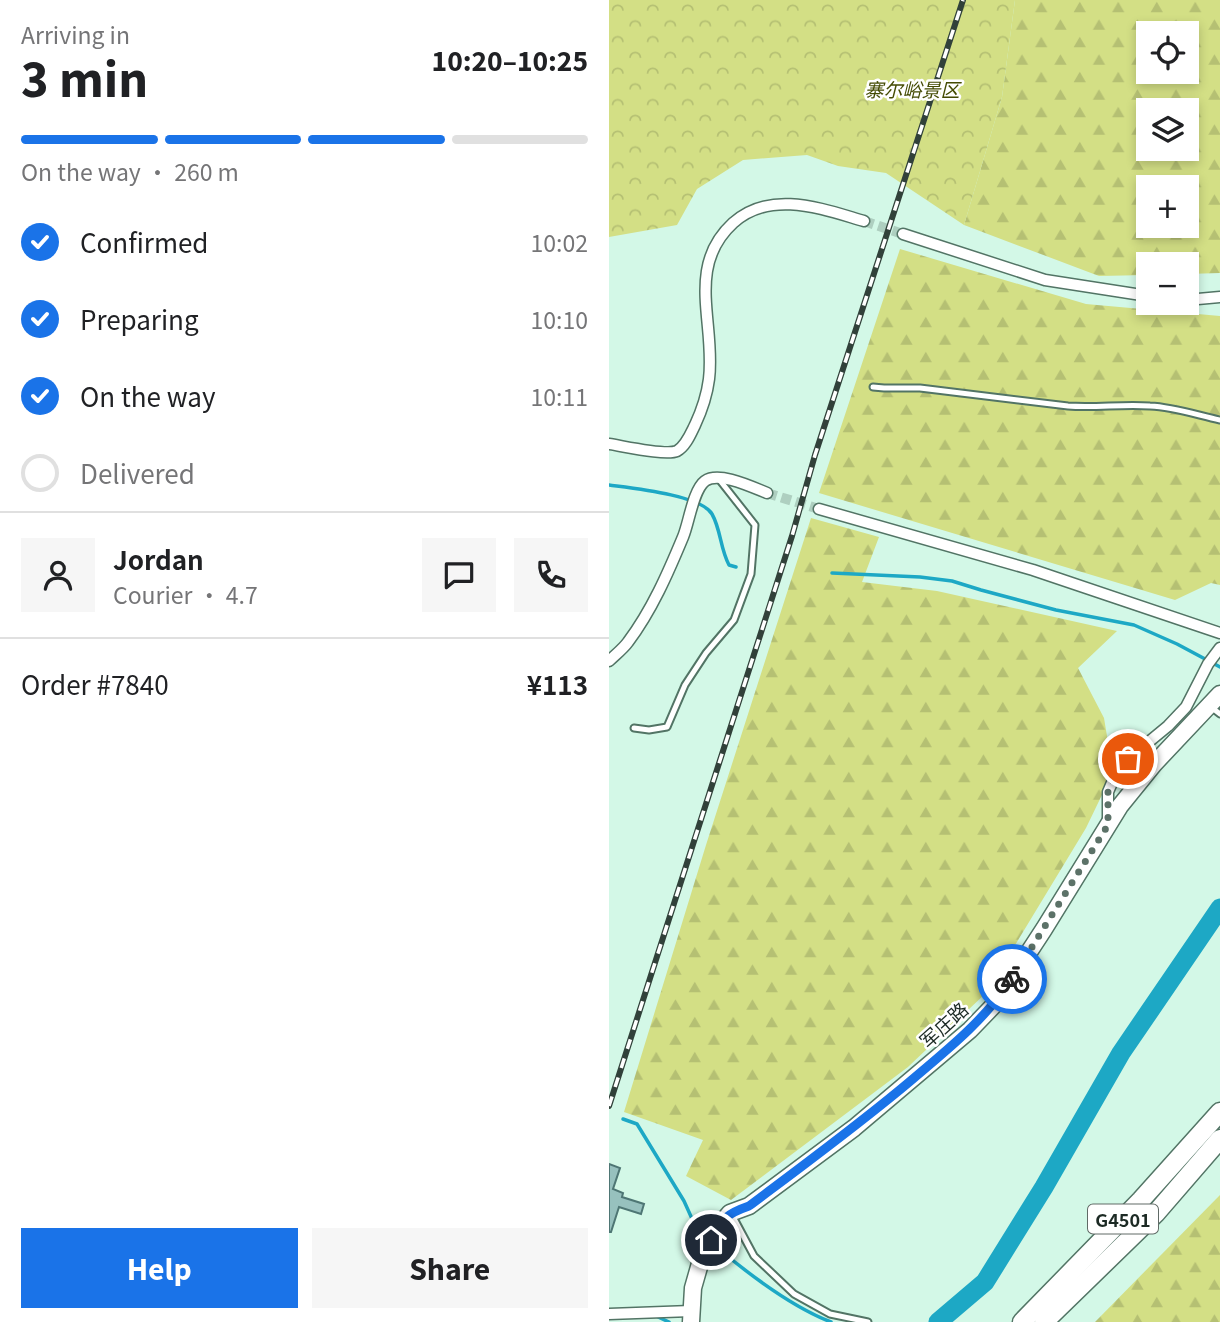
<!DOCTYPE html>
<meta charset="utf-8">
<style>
:root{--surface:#fff;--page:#f6f6f6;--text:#202124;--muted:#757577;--line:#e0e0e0;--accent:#1a73e8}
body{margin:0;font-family:Georgia,"Noto Sans SC",serif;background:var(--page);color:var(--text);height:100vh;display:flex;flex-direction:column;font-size:26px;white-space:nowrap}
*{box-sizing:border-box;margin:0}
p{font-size:23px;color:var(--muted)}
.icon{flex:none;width:38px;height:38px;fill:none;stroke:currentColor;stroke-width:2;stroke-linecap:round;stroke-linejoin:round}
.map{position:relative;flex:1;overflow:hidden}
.panel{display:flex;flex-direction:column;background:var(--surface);width:609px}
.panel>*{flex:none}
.controls{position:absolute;left:527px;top:21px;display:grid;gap:14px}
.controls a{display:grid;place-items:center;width:63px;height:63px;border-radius:0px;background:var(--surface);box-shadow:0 4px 10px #0003;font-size:35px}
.pin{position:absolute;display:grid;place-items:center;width:60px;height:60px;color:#fff;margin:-30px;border:4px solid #fff;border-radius:50%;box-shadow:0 2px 7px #0007}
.courier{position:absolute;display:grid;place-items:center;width:70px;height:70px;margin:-35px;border:5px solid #1a73e8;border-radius:50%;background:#fff;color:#222;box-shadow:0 2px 9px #0007}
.summary em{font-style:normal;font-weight:800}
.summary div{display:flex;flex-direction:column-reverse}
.summary{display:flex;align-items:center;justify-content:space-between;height:119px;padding:0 21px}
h1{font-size:46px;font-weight:800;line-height:52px}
.bar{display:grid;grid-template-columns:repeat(4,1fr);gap:10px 7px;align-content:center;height:84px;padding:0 21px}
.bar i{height:9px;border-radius:5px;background:var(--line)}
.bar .current{background:var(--accent)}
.bar p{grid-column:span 4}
.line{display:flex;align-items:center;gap:18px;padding:0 21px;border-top:2px solid var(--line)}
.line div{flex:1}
.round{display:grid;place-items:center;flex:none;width:74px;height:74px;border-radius:0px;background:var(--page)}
ol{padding:0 21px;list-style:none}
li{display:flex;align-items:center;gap:21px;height:77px}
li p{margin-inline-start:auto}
li .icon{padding:7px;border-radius:50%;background:var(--accent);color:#fff;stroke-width:4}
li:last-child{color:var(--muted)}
li i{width:38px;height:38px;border:4px solid var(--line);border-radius:50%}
.action{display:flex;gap:14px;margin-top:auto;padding:14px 21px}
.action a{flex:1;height:80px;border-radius:0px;background:var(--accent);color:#fff;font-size:28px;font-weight:800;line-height:80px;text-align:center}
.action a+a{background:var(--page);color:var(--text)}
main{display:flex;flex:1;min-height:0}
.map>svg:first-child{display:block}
.forest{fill:url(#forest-firs);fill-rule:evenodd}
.park{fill:url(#park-crowns)}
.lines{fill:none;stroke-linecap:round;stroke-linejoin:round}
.stream{stroke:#1da8c5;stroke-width:3.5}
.river{stroke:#1da8c5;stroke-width:19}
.building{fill:#97c1be;stroke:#4e7674;stroke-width:2}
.minor-tunnel{stroke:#aecfc0;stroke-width:10;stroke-dasharray:10 5;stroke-linecap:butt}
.service-casing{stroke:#527465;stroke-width:9}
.minor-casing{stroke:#527465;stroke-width:13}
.primary-casing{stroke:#527465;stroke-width:19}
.motorway-casing{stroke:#527465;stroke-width:21}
.service{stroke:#fff;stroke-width:5}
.minor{stroke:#fff;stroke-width:10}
.primary{stroke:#fff;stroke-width:16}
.motorway{stroke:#fff;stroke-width:18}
.rail-casing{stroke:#31413a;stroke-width:6}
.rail{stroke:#fff;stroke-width:3.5;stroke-dasharray:10;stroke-linecap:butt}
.done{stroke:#5c7268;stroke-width:7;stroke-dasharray:0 12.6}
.route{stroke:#1a73e8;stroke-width:9}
.labels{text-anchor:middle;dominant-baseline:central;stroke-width:5;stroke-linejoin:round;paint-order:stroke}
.shield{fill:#fff;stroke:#606a66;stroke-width:2}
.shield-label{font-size:18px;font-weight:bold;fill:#1c2a24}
.park-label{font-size:19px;font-style:italic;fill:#444b03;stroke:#fff}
.street-label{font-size:19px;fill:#1c2a24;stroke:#fff}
</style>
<main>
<section class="panel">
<div class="summary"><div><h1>3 min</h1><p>Arriving in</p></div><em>10:20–10:25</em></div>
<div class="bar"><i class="current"></i><i class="current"></i><i class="current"></i><i></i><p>On the way · 260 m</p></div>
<ol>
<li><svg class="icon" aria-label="check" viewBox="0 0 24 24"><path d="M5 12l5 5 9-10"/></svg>Confirmed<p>10:02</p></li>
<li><svg class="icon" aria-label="check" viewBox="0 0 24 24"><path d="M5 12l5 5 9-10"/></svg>Preparing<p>10:10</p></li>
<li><svg class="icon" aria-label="check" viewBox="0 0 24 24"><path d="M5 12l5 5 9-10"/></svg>On the way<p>10:11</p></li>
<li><i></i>Delivered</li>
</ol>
<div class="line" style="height:126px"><a class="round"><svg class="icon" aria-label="person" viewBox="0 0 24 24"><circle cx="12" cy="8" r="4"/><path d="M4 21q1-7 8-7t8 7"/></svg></a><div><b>Jordan</b><p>Courier · 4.7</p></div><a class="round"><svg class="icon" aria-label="chat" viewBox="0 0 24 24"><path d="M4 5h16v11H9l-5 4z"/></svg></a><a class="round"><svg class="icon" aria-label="phone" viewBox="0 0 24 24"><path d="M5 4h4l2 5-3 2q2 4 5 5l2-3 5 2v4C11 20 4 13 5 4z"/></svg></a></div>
<div class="line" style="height:91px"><div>Order #7840</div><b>¥113</b></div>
<div class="action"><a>Help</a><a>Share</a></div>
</section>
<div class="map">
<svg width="611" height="1322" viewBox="0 0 611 1322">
<defs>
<pattern id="forest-firs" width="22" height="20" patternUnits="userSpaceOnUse" patternTransform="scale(1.75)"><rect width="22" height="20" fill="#d3df85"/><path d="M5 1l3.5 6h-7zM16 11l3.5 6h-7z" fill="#b5c073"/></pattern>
<pattern id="park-crowns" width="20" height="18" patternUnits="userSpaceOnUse" patternTransform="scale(1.75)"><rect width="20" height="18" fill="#d3df85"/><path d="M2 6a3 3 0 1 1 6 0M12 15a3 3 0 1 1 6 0" fill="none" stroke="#b5c073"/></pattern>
</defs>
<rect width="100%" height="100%" fill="#d3f8e7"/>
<g class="forest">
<path d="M406,0h205v273l-33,1v-10h-39v11l-49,1 -135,-51 38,-128zM539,33h39v39h-39zM539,110h39v39h-39zM539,187h39v39h-39z"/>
<path d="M291,249l186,55 134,12v269l-9,-2 -36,17 -356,-107z"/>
<path d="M202,518l68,19 -17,45 75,9 180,40 -39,37 26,50 9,54 -27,56 -100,165 -78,74 -177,133 -45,-24 17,-36 -79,-28 82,-267z"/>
<path d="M611,1195v127h-125z"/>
</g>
<path class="park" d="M0,0h406l-13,97 -38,128 -78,-52 -48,-7 -31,-11 -64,5 -46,29 -20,36 -68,12z"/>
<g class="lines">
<g class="stream">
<path d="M0,485c22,3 92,10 103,29 9,16 8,34 17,51l7,2"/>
<path d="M223,573l88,4 32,4 29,9 75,20 78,15 43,19 43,23"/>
<path d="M14,1119l14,5 47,77 14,31 7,6"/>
<path d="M105,1245c32,27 78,62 117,77"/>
<path d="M47,1316l13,6"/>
</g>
<path class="river" d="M329,1322l47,-40 59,-95 77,-134 99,-145"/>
</g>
<path class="building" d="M0,1164l11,4 -7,21 10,4 -1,4 22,7 -3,10 -22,-7 -8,25h-2z"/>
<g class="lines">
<g class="minor-tunnel">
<path d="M255,221l39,13"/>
<path d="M158,493l52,16"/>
</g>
<defs>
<g id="service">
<path d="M264,387l11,1h36l148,18c27,2 55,-2 82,0 24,1 47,9 70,14"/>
<path d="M602,707l9,7"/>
<path d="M25,728l15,2 18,-3 18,-42 21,-32 28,-33 17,-46 4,-49 -37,-47"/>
<path d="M123,1215l22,41 40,38 36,20 38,8"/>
</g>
<g id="minor">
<path d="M294,234l142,46 103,16"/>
<path d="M578,300l33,-3"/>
<path d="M0,444c14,2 57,12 68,7 9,-5 14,-18 18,-26 7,-15 12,-30 14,-46 7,-55 -24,-112 24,-156 38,-34 89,-14 131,-2"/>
<path d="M210,509l214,61 187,63"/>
<path d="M0,661c6,-6 14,-12 19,-19 24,-32 40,-69 55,-105 6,-14 10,-47 22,-56 14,-10 47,6 62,12"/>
<path d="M499,823v-31l6,-14 14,-19 40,-33 18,-19 22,-43 12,-16"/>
<path d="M0,1314l82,-3"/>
</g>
<path id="primary" d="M82,1322l2,-34 10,-35 16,-27 11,-13 19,-7 105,-78 116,-98 25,-26 49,-75 76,-123 34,-42 66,-70"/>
<g id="motorway">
<path d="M413,1322l119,-122 79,-88"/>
<path d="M435,1322l112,-109 64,-74"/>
</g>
</defs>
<use href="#service" class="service-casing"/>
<use href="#minor" class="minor-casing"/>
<use href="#primary" class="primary-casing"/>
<use href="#motorway" class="motorway-casing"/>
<use href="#service" class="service"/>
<use href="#minor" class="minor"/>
<use href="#primary" class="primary"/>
<use href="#motorway" class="motorway"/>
<defs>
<path id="rail" d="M0,1106l183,-570 23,-81 148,-455"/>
</defs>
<use href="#rail" class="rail-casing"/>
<use href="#rail" class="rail"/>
</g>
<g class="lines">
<path class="done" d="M403,979l96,-154v-33l6,-14 14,-19"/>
<path class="route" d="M102,1240c12,-22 15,-26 38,-34 56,-42 112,-83 165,-128 38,-32 70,-58 98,-99"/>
</g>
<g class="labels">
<rect class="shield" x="479" y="1204.5" width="70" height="29" rx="5"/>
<g class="shield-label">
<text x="514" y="1219">G4501</text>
</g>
<g class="park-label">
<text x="303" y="88">寨尔峪景区</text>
</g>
<g class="street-label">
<text transform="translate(334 1024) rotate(-42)">军庄路</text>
</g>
</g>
</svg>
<div class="controls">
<a><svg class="icon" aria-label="locate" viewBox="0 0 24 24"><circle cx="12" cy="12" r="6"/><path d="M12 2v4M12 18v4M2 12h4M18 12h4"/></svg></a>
<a><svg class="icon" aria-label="layers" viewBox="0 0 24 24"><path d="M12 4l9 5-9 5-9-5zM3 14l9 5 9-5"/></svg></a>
<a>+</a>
<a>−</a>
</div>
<div class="pin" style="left:519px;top:759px;background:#ea580c"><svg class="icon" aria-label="bag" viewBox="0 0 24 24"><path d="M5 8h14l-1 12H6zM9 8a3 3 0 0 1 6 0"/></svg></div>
<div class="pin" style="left:102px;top:1240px;background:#1f2937"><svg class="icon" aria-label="home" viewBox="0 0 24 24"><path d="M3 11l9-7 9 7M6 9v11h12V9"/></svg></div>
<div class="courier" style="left:403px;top:979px"><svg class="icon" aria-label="bike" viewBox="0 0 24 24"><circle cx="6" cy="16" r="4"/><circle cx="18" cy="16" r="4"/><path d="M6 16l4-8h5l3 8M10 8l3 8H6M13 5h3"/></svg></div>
</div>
</main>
